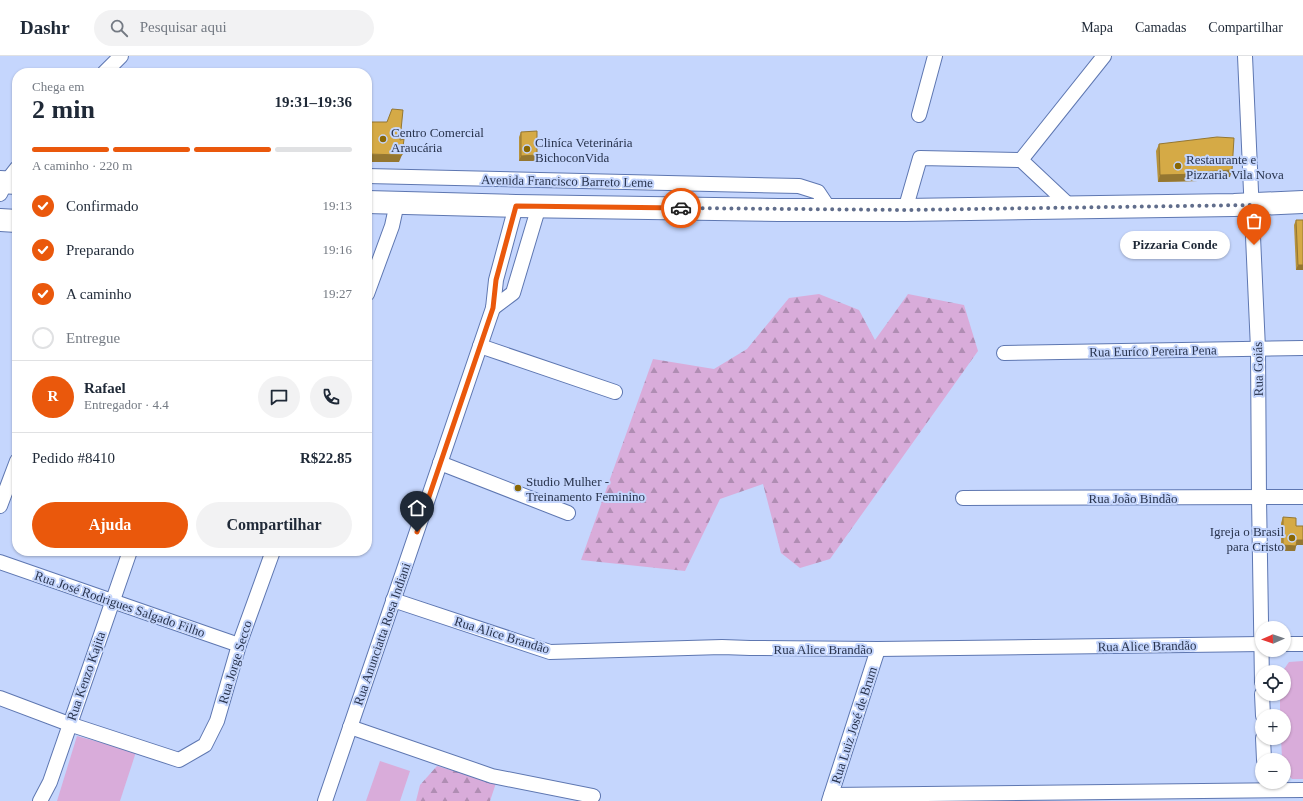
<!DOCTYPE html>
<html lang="pt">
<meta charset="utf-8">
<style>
:root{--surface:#fff;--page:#f2f2f3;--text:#1f2937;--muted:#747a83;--line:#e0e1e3;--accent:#ea580c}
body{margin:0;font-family:"Times New Roman",serif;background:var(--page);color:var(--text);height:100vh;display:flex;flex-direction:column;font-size:15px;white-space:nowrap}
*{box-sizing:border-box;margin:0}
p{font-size:13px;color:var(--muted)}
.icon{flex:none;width:22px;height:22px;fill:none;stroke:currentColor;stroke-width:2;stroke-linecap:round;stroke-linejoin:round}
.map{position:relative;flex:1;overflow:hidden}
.drawer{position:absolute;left:12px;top:12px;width:360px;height:488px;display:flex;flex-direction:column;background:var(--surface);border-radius:16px;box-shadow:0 1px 3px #0004}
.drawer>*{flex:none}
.needle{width:26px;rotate:268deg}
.controls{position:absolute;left:1255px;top:565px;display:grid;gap:8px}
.controls a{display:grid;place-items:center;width:36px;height:36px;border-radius:50%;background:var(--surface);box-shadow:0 1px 3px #0004;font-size:20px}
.pin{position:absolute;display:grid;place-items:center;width:34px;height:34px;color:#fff;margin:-41px -17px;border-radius:50% 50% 50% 0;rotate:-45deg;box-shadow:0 0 4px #0007}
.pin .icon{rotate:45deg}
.courier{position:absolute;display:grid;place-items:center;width:40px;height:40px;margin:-20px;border:3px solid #ea580c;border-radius:50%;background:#fff;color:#222;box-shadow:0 1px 5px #0007}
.bubble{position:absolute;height:28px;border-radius:14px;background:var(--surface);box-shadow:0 1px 3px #0004;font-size:13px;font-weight:700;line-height:28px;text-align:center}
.summary em{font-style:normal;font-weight:700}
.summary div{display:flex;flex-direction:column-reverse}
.summary{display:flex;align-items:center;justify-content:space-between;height:68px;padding:0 20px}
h1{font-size:26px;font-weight:700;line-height:30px}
.bar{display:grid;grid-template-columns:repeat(4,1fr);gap:6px 4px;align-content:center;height:48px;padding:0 20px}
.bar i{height:5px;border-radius:3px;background:var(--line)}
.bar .active{background:var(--accent)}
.bar p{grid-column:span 4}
.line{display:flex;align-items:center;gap:10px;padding:0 20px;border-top:1px solid var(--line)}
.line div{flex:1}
.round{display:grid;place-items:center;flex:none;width:42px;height:42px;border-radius:21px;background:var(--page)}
ol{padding:0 20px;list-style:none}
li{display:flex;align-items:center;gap:12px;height:44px}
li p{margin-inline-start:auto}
li .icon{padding:4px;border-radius:50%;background:var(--accent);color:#fff;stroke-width:4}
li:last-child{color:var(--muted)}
li i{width:22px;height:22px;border:2px solid var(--line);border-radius:50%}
.primary-button{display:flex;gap:8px;margin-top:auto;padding:8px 20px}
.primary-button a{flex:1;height:46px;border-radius:24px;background:var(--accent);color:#fff;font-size:16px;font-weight:700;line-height:46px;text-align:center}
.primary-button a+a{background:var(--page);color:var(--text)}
header{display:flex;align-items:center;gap:24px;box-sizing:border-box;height:56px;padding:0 20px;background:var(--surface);border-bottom:1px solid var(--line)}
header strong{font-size:19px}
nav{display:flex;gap:22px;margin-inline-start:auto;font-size:14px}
.search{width:280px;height:36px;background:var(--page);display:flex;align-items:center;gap:10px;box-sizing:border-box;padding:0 14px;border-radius:22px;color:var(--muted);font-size:15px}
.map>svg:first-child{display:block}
.forest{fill:url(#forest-firs)}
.park{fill:#d9acda}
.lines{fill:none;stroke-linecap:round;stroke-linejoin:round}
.minor-casing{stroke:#5e77b1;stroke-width:16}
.primary-casing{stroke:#5e77b1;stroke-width:24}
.minor{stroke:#fff;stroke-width:14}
.primary{stroke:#fff;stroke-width:22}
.wall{fill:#b7923c}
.shaded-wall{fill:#957731}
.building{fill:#d5aa46;stroke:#957731}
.done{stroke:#606d8b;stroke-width:4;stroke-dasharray:0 7.2}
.route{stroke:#ea580c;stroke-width:5}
.poi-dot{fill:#896704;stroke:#c5d6fd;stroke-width:1.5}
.labels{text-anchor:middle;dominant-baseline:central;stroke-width:4;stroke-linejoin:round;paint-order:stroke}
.poi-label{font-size:13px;fill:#29344e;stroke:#c5d6fd;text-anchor:start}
.street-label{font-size:13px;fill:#29344e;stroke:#c5d6fd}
</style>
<header>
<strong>Dashr</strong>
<div class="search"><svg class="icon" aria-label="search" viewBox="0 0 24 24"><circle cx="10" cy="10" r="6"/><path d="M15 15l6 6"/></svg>Pesquisar aqui</div>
<nav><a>Mapa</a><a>Camadas</a><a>Compartilhar</a></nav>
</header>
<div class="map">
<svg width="1303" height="745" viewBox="0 0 1303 745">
<defs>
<pattern id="forest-firs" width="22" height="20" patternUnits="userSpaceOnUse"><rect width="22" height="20" fill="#d9acda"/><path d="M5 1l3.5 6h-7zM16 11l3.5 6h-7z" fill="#b08db3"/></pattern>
</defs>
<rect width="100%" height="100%" fill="#c5d6fd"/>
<g class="forest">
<path d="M819,238l40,16 16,30 33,-46 56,11 14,46 -148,208 -30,9 -19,-15 -18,-69 -43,15 -35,72 -104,-11 72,-201 61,10 33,-20 42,-51z"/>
<path d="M437,710l59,17 -6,18h-74l4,-16z"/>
</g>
<g class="park">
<path d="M1303,605v118h-11l-8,-9v-10h-2v-2l-1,-20h3v-22h-4v-22h4v-22h-2l7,-10z"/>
<path d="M77,680l59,16 -16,49h-63z"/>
<path d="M380,705l30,10 -10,30h-34z"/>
</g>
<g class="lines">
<defs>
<g id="minor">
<path d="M1245,0l13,293 1,149 3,184"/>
<path d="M104,17l17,-17"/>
<path d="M919,59l16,-59"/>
<path d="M1021,104l83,-104"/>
<path d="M367,120l432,10 19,6 12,18"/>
<path d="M0,138l6,-12 11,-14"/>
<path d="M905,154l15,-52 101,2 50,47"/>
<path d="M367,238l25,-68 5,-23"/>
<path d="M493,252l20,-15 26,-87"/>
<path d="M480,290l135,46"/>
<path d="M1004,297l299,-5"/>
<path d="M440,407l128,50"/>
<path d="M963,442l340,-1"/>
<path d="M0,450l17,-45"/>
<path d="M0,506l239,83"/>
<path d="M393,544l157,52 172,-5 28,1 128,1 384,-5"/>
<path d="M1284,588h19"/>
<path d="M1262,638l1,22"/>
<path d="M0,642l69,26 110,36 26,-15 12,-24 22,-76 34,-94"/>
<path d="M350,671l142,49 101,20"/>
<path d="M1263,682l1,22"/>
<path d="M831,739l472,-5"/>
<path d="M40,745l10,-19 80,-231"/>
<path d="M325,745l168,-493 3,-28 20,-74"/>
<path d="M829,745l49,-152"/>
</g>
<g id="primary">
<path d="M0,126l17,1"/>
<path d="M367,146l149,4 263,4h126l329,-5 69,-3"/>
<path d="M0,164l17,1"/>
</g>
</defs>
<use href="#minor" class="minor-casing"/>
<use href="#primary" class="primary-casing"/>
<use href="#minor" class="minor"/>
<use href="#primary" class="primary"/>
</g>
<g class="wall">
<path d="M521,76l14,29h-16v-24z"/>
<path d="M1159,88l71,33 -31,2 -1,2 -40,1 -2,-31z"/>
<path d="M1296,164l7,50h-7l-2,-45z"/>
<path d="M1283,461l13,9v19l-1,6h-14v-28z"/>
</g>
<g class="shaded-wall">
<path d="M367,98l35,1 -3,7h-32z"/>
<path d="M537,99l-2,6h-16l2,-5z"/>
<path d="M1232,114l-2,7 -31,2 -1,2 -40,1 2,-7z"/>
<path d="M1298,209h5v5h-7z"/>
<path d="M1297,484h6v5h-8z"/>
<path d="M1283,489l13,1 -1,5h-14z"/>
</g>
<g class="building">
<path d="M392,53l11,1 -3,30 4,-1 -2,16 -35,-1v-32h20z"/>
<path d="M537,75v24l-16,1v-24z"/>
<path d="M1217,81l17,1 -2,32 -32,2v2l-40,1 -1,-31z"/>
<path d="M1296,164h7v45h-5z"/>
<path d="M1283,461l13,1v8h7v14h-6l-1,6 -13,-1z"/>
</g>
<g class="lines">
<path class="done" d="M681,152l224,2 347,-5 2,40"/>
<path class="route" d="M417,476l76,-224 3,-28 20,-74 165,2"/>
</g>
<g class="poi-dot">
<circle cx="383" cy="83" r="4"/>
<circle cx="527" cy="93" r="4"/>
<circle cx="1178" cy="110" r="4"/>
<circle cx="518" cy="432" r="4"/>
<circle cx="1292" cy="482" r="4"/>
</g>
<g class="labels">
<g class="poi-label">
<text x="391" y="76">Centro Comercial<tspan x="391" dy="15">Araucária</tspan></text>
<text x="535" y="86">Cliníca Veterinária<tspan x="535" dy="15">BichoconVida</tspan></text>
<text x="1186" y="103">Restaurante e<tspan x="1186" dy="15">Pizzaria Vila Nova</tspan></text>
<text x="526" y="425">Studio Mulher -<tspan x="526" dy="15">Treinamento Feminino</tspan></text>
<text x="1284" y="475" text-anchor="end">Igreja o Brasil<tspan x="1284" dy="15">para Cristo</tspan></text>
</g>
<g class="street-label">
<text transform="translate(567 125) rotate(1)">Avenida Francisco Barreto Leme</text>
<text transform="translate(1153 295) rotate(-1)">Rua Euríco Pereira Pena</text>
<text transform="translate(1258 313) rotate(-91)">Rua Goiás</text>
<text x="1133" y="442">Rua João Bindão</text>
<text transform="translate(120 548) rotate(19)">Rua José Rodrigues Salgado Filho</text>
<text transform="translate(382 578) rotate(-71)">Rua Anunciatta Rosa Indiani</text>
<text transform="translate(502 579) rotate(17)">Rua Alice Brandão</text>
<text transform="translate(1147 590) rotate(-1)">Rua Alice Brandão</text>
<text x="823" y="593">Rua Alice Brandão</text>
<text transform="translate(235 606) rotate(-73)">Rua Jorge Secco</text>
<text transform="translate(86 620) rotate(-71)">Rua Kenzo Kajita</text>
<text transform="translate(854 669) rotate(-72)">Rua Luiz José de Brum</text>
</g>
</g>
</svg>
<div class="controls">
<a><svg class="needle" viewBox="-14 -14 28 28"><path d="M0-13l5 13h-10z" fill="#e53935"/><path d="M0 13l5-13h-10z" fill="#747a83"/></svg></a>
<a><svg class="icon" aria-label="locate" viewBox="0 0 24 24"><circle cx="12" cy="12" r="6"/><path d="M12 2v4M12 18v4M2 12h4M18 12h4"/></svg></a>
<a>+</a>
<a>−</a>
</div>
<div class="pin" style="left:1254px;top:189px;background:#ea580c"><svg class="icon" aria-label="bag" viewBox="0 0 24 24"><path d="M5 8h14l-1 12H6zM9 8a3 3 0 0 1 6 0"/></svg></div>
<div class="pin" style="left:417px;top:476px;background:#1f2937"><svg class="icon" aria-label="home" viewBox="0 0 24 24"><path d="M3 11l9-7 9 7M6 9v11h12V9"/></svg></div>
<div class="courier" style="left:681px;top:152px"><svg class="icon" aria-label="car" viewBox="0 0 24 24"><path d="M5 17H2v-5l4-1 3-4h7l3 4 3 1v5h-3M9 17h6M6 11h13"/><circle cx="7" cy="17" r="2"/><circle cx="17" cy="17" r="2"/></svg></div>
<div class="bubble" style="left:1120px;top:175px;width:110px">Pizzaria Conde</div>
<section class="drawer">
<div class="summary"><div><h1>2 min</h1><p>Chega em</p></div><em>19:31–19:36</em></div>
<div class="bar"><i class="active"></i><i class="active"></i><i class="active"></i><i></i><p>A caminho · 220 m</p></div>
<ol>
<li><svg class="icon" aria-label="check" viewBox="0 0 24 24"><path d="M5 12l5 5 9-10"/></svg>Confirmado<p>19:13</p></li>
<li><svg class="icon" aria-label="check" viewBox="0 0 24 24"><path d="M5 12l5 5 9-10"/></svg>Preparando<p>19:16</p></li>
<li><svg class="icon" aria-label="check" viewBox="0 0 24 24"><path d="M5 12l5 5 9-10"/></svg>A caminho<p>19:27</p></li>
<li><i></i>Entregue</li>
</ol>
<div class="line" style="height:72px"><b class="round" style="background:var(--accent);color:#fff">R</b><div><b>Rafael</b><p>Entregador · 4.4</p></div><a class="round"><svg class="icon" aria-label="chat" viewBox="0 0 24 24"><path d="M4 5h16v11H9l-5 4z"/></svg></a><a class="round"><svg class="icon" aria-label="phone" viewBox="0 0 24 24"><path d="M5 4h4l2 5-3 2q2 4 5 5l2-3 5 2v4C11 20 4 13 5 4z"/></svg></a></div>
<div class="line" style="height:52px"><div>Pedido #8410</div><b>R$22.85</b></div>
<div class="primary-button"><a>Ajuda</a><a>Compartilhar</a></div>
</section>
</div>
